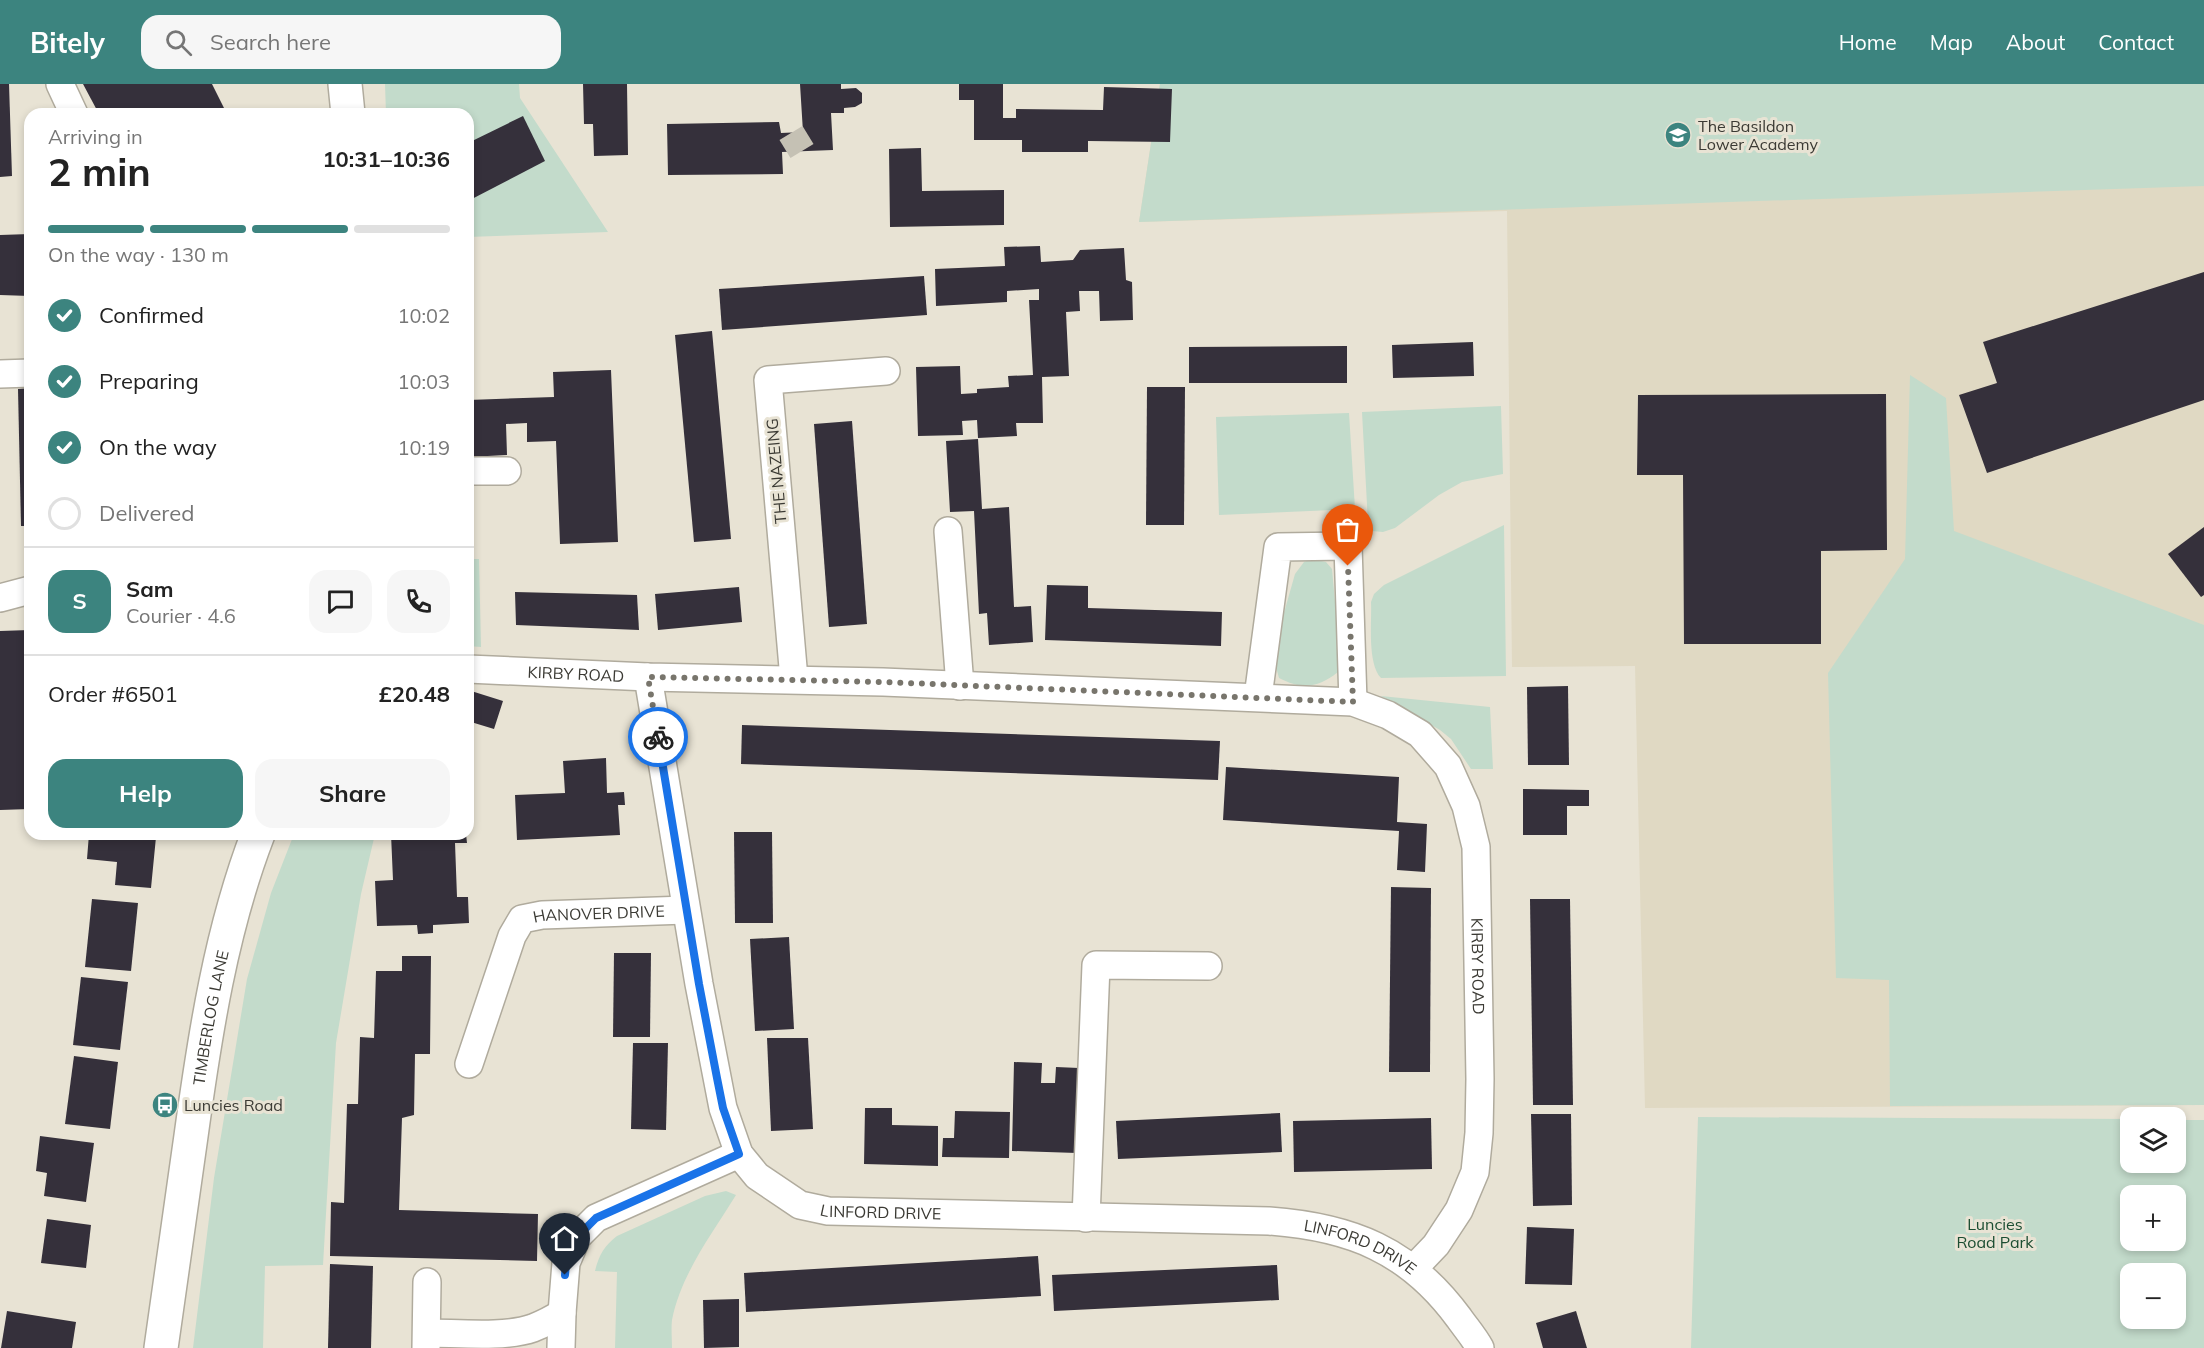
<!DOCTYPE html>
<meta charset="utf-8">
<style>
:root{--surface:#fff;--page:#f6f6f6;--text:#222;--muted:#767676;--line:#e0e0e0;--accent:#3c847f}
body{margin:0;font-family:Mulish,sans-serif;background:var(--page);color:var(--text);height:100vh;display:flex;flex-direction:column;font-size:22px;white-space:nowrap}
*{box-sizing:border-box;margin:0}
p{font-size:20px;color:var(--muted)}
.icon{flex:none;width:33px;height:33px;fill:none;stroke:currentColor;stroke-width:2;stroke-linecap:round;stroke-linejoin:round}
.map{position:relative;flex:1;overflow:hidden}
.details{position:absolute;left:24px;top:24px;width:450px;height:732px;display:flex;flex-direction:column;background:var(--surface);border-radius:18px;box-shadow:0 3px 9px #0003}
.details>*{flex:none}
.controls{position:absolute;left:2120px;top:1023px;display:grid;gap:12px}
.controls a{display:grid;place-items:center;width:66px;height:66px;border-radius:12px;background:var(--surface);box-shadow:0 3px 9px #0003;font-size:30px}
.pin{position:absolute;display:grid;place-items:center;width:51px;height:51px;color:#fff;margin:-62px -26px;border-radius:50% 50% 50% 0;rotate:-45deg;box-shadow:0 0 6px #0007}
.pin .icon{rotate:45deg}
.courier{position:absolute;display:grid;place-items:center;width:60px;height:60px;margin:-30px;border:4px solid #1a73e8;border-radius:50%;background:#fff;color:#222;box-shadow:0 2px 8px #0007}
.summary em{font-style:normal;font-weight:700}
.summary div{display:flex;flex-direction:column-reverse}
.summary{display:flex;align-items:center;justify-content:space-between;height:102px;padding:0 24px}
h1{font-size:39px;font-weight:700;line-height:45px}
.bar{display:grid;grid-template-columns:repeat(4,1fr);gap:9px 6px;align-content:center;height:72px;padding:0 24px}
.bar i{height:8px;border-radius:4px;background:var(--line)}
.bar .active{background:var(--accent)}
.bar p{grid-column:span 4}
.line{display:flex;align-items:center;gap:15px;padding:0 24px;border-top:2px solid var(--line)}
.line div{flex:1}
.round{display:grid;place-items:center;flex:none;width:63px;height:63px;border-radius:18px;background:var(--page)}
ol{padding:0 24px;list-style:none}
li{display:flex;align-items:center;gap:18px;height:66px}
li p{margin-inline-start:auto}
li .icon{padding:6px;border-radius:50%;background:var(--accent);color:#fff;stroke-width:4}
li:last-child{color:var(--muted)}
li i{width:33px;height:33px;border:3px solid var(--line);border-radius:50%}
.primary-button{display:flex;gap:12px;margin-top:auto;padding:12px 24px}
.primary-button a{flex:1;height:69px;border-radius:18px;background:var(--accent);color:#fff;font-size:24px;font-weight:700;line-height:69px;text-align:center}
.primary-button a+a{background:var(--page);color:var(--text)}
header{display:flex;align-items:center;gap:36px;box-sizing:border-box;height:84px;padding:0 30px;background:var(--accent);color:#fff}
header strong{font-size:28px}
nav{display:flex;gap:33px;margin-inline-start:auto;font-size:21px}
.search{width:420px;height:54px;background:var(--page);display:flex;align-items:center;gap:15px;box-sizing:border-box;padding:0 21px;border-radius:18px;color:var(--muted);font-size:22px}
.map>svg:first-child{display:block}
.built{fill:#e0d9c3}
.green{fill:#c3dbcb;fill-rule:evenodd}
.building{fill:#35303b}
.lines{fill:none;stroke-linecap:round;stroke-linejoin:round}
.street-tunnel{stroke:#c5c1b4;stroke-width:27;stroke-dasharray:27 14;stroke-linecap:butt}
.street-casing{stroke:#b0ab9d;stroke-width:30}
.secondary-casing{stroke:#b0ab9d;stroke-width:36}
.street{stroke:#fff;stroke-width:27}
.secondary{stroke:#fff;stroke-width:33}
.done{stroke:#78756c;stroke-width:6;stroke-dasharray:0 10.8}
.route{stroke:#1a73e8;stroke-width:8}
.labels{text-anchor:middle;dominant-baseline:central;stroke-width:6;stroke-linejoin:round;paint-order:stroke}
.poi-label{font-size:16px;fill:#3b3a34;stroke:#e8e3d4;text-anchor:start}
.street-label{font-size:16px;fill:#3b3a34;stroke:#e8e3d4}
.park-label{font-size:16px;fill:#1b4d31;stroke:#e8e3d4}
</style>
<header>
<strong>Bitely</strong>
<div class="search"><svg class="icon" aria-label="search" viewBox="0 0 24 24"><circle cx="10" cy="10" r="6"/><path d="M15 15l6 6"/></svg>Search here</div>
<nav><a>Home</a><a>Map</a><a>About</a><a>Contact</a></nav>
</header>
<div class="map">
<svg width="2204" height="1264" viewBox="0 0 2204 1264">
<rect width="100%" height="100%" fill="#e8e3d4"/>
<path class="built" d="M1160,0h1044v1021l-559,3 -10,-442 -123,1 -5,-456 -368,11z"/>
<g class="green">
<path d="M385,0h134l1,14 88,134 -140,5v-123h-82z"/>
<path d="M1160,0h1044v102l-1065,36z"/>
<path d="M1910,291l36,23 8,133 250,94v480l-314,1 -1,-126 -53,-2 -8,-305 77,-114z"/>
<path d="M1501,322l2,68 -41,8 -23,13 -44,33 -12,4 -11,-1 -4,-8 -6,-111z"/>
<path d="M1349,329l6,96 -136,6 -3,-98z"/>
<path d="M1504,441l2,151 -125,2c-14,-15 -9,-56 -10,-76l3,-8 10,-9z"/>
<path d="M468,475h11l2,88 -13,-1z"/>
<path d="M1313,475l13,3 6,7 8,88 -2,15c-20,16 -36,18 -59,6l-5,-18 2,-19 19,-67 9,-12z"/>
<path d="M1381,612l109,11 3,62h-22l-20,-30 -11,-9z"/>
<path d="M294,750h81l-14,60 -25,149 -13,222 -58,1 -2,82h-70l21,-170 33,-199 24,-86z"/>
<path d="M1698,1033l432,2v43h45v-42h29v228h-513zM2130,1112h45v44h-45zM2130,1190h45v44h-45z"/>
<path d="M726,1107l10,4c-24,39 -55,79 -64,125 -1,9 0,19 0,28h-57l2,-76 -22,-1c4,-16 9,-25 22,-35l88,-40z"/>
</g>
<g class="building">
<path d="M0,0h9l3,92 -12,1z"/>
<path d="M83,0h129l15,30h-128z"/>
<path d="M583,0h44l1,71 -34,1 -1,-32h-9z"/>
<path d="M800,0h41v5l15,-1 6,5v10l-7,4 -11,1v5h-13l2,37 -51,2 1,22 -115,1 -1,-51 112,-2 2,11 22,-1z"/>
<path d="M959,0h44v34h13v-9l87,1 1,-23 68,2 -2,53 -82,-1v11h-66v-12h-48v-40h-15z"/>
<path d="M523,32l22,45 -77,40v-58z"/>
<path d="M921,64l1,43 82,-1v35l-114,2 -1,-78z"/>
<path d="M30,150v62l-30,-1v-60z"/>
<path d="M1040,162l1,16 32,-2 7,-10 44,-2 2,32 6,2 1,38 -33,1 -1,-30h-20l1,20 -14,1 3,64 -27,1 1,46h-27l1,13 -39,2 -1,-18 -15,1 1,14 -45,1 -2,-69 44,-1 1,28 16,-1v-4l32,-2 -1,-11 25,-1 -4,-75h10v-11l-32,2v11l-71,4 -1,-37 70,-3 -1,-19z"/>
<path d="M2204,188v128l-217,73 -28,-78 38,-12 -14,-41z"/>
<path d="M924,192l3,39 -205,15 -3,-41z"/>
<path d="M712,247l19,208 -37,3 -19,-207z"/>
<path d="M1473,258l1,34 -81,2 -1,-33z"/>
<path d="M1347,262v37h-158v-36z"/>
<path d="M611,286l7,172 -58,2 -4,-103 -29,1v-19l-21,1 1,31 -39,2v-57l86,-3 -1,-25z"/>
<path d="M1147,303h38l-1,138h-38z"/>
<path d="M30,304v138h-9l-3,-137z"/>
<path d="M1886,310l1,156 -66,1v93h-137l-1,-169h-46l1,-80z"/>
<path d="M852,337l15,203 -38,3 -15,-203z"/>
<path d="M978,355l4,70 27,-2 5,100 17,-1 2,36 -44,3 -2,-32 -8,1 -5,-103 -24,1 -4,-71z"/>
<path d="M2204,443v68l-3,2 -33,-43z"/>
<path d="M1047,501l41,1v22l134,4 -1,34 -176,-6z"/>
<path d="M739,503l3,35 -84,8 -3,-36z"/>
<path d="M515,508l122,3 2,35 -123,-5z"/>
<path d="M30,546v179l-30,1v-179z"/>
<path d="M1568,602l1,79h-41l-1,-78z"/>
<path d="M468,606l35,11 -9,28 -23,-7 -3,9z"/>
<path d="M742,641l478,16 -2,39 -477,-16z"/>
<path d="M606,674l1,35 17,-1 1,13h-7l2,30 -103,5 -2,-45 50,-2 -2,-32z"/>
<path d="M1226,683l173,10 -2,45 30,2 -2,48 -28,-2 2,-39 -176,-11z"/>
<path d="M1523,705l66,1v16h-22v29h-44z"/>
<path d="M734,748h38l1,91h-38z"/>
<path d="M89,750h39l28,3 -5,51 -36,-3 2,-23 -30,-3z"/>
<path d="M391,750h75l1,9h-12l2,54h11l1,26 -36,2v8l-15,1 -1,-9 -40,1 -2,-45 18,-1z"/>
<path d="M1391,803l40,1 -1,184h-41z"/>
<path d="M92,815l46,4 -7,68 -46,-4z"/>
<path d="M1530,815h40l3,206h-40z"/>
<path d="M789,853l5,92 -39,2 -5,-92z"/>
<path d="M614,869h37l-1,84h-37z"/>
<path d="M402,872h29l-1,98h-15l-1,61 -12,3 -3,92 139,4 -1,47 -207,-5 1,-54 13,1 3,-99h11l2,-67 14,1 2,-67h26z"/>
<path d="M81,893l47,5 -8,68 -47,-5z"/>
<path d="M767,954h41l5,91 -42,2z"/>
<path d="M633,959h35l-2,87 -35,-1z"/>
<path d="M74,972l44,6 -8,67 -45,-5z"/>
<path d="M1014,978l28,1 -1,20h14l1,-16 23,1 -2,85 -65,-2z"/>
<path d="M865,1024h27v17l46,1v40l-74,-2z"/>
<path d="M955,1027l55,1 -1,46 -67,-1 1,-19h11z"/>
<path d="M1280,1029l2,39 -164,7 -2,-38z"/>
<path d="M1531,1030h40l1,91 -39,1z"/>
<path d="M1431,1034l1,51 -138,3 -1,-51z"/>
<path d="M40,1052l54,7 -8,59 -42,-6 3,-23 -11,-2z"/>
<path d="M47,1135l44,6 -5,43 -45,-5z"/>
<path d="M1527,1143l47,2 -2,56 -47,-1z"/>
<path d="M1038,1172l3,40 -295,16 -2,-39z"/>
<path d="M330,1180l43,2 -2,82h-43z"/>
<path d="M1277,1181l2,35 -225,11 -2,-36z"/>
<path d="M739,1215v48l-35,1 -1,-48z"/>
<path d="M7,1227l69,11 -4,26h-71z"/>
<path d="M1576,1227l11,37h-44l-7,-25z"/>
</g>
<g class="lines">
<path class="street-tunnel" d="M791,49l11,18"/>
<defs>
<g id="street">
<path d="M60,0l14,30"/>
<path d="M0,290l30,-1"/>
<path d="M468,387h39"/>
<path d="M948,447l12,155"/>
<path d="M0,514l30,-8"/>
<path id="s1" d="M468,585l180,8 235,5 470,20 35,13 32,19 28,32 18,40 10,41 4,232 -1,54 -4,39 -16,38 -23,35 -22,23"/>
<path id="s2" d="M648,593l51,307 24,124 16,46 18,22 43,29 28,6 441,10c82,6 140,29 190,97 7,10 15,19 21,30"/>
<path d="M794,595l-26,-299 118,-9"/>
<path d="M1258,613l20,-150 70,-1 5,156"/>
<path id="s3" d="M469,980l43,-128 10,-17 20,-4 144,-5"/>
<path d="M1086,1134l10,-253 112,1"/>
<path d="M427,1249c30,0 78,5 106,-5 10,-4 20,-9 29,-15l4,-50 11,-26 19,-19 143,-64"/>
<path d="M426,1264l1,-66"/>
<path d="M561,1264l1,-35"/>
</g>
<g id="secondary">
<path d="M345,0l3,30"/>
<path id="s4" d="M161,1264c10,-71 20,-141 30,-212 14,-102 30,-206 67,-302"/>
</g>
</defs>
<use href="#street" class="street-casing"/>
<use href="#secondary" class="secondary-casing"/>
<use href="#street" class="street"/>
<use href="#secondary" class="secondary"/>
</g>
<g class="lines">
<path class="done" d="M658,653l-10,-60 236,5 469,20 -5,-136"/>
<path class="route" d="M565,1191l1,-12 11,-26 19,-19 143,-64 -16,-46 -6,-30 -18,-94 -41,-247"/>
</g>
<defs>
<symbol id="school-disc" viewBox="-11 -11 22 22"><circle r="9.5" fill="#3c847f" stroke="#e8e3d4"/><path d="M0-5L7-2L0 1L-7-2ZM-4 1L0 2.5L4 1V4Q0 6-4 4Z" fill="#fff"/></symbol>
<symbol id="bus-disc" viewBox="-11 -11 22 22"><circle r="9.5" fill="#3c847f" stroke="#e8e3d4"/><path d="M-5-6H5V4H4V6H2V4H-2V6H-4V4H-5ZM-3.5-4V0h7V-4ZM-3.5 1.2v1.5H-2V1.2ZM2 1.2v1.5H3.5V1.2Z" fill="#fff"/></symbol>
</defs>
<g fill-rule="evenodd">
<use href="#school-disc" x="1663" y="36" width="30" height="30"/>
<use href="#bus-disc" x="150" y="1006" width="30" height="30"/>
</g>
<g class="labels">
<g class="poi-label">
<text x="1698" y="42">The Basildon<tspan x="1698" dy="18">Lower Academy</tspan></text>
<text x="184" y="1021">Luncies Road</text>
</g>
<g class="street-label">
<text transform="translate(776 387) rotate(-95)">THE NAZEING</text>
<text stroke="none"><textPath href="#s1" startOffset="108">KIRBY ROAD</textPath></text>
<text stroke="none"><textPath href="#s3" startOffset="232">HANOVER DRIVE</textPath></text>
<text stroke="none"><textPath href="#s1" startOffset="1208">KIRBY ROAD</textPath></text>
<text stroke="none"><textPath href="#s4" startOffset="334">TIMBERLOG LANE</textPath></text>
<text stroke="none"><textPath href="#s2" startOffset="648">LINFORD DRIVE</textPath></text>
<text stroke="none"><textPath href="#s2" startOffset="1132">LINFORD DRIVE</textPath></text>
</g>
<g class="park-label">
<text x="1995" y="1140">Luncies<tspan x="1995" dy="18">Road Park</tspan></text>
</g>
</g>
</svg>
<div class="controls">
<a><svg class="icon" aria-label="layers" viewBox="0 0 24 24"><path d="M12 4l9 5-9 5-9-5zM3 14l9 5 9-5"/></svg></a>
<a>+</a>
<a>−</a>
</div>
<div class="pin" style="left:1348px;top:482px;background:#ea580c"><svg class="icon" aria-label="bag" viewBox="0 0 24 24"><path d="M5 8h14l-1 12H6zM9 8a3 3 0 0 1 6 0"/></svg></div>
<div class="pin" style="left:565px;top:1191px;background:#1f2937"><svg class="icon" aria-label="home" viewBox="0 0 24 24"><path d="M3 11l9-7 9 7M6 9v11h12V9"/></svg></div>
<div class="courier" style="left:658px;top:653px"><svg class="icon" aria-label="bike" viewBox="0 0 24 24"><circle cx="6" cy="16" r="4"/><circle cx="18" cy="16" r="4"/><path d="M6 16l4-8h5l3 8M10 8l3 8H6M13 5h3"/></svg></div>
<section class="details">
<div class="summary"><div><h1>2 min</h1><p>Arriving in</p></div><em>10:31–10:36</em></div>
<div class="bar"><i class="active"></i><i class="active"></i><i class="active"></i><i></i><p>On the way · 130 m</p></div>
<ol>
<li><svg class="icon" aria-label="check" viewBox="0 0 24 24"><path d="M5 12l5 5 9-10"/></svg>Confirmed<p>10:02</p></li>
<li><svg class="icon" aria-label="check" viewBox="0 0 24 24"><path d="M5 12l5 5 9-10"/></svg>Preparing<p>10:03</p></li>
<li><svg class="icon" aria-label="check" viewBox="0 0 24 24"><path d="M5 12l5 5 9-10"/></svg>On the way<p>10:19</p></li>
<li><i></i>Delivered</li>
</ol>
<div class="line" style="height:108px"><b class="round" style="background:var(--accent);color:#fff">S</b><div><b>Sam</b><p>Courier · 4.6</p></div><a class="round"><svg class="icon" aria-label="chat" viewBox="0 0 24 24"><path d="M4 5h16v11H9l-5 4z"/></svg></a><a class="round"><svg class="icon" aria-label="phone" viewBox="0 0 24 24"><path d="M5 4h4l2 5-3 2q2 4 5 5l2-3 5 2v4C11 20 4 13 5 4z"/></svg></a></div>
<div class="line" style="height:78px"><div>Order #6501</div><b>£20.48</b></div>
<div class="primary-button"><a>Help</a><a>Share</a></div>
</section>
</div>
